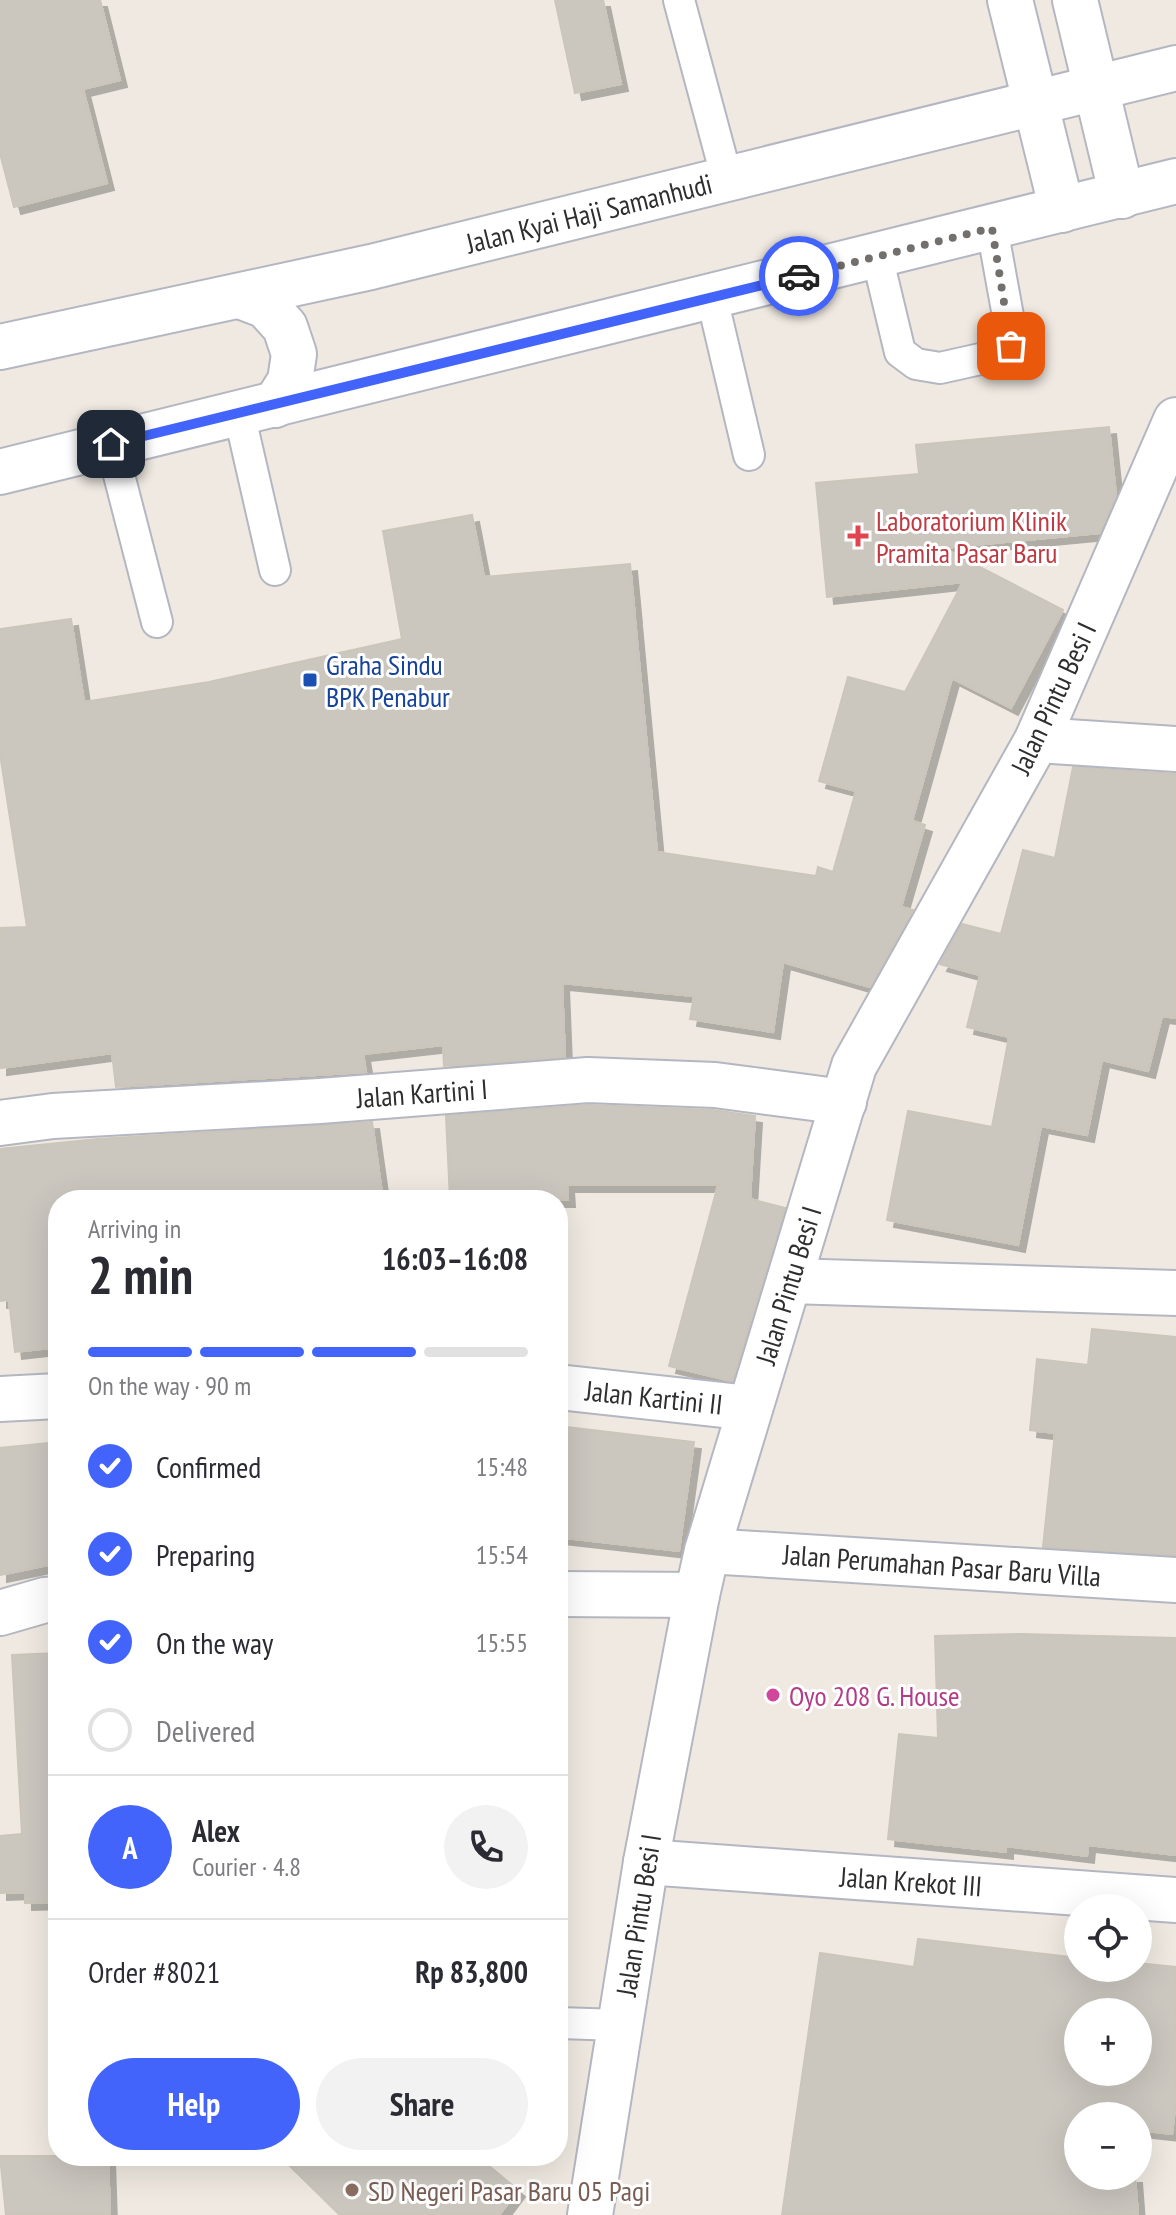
<!DOCTYPE html>
<meta charset="utf-8">
<style>
:root{--surface:#fff;--page:#f2f2f3;--text:#2b2b33;--muted:#7c7c81;--line:#e1e1e2;--accent:#4264fb}
body{margin:0;font-family:"PT Sans Narrow",sans-serif;background:var(--page);color:var(--text);height:100vh;display:flex;flex-direction:column;font-size:30px;white-space:nowrap}
*{box-sizing:border-box;margin:0}
p{font-size:26px;color:var(--muted)}
.icon{flex:none;width:44px;height:44px;fill:none;stroke:currentColor;stroke-width:2;stroke-linecap:round;stroke-linejoin:round}
.map{position:relative;flex:1;overflow:hidden}
.sheet{position:absolute;left:48px;top:1190px;width:520px;height:976px;display:flex;flex-direction:column;background:var(--surface);border-radius:32px;box-shadow:0 8px 32px #0002}
.sheet>*{flex:none}
.buttons{position:absolute;left:1064px;top:1894px;display:grid;gap:16px}
.buttons a{display:grid;place-items:center;width:88px;height:88px;border-radius:50%;background:var(--surface);box-shadow:0 8px 32px #0002;font-size:40px}
.pin{position:absolute;display:grid;place-items:center;width:68px;height:68px;color:#fff;margin:-34px;border-radius:16px;box-shadow:0 4px 12px #0006}
.courier{position:absolute;display:grid;place-items:center;width:80px;height:80px;margin:-40px;border:6px solid #4264fb;border-radius:50%;background:#fff;color:#222;box-shadow:0 2px 10px #0007}
.overview em{font-style:normal;font-weight:700}
.overview div{display:flex;flex-direction:column-reverse}
.overview{display:flex;align-items:center;justify-content:space-between;height:136px;padding:0 40px}
h1{font-size:52px;font-weight:700;line-height:60px}
.bar{display:grid;grid-template-columns:repeat(4,1fr);gap:12px 8px;align-content:center;height:96px;padding:0 40px}
.bar i{height:10px;border-radius:6px;background:var(--line)}
.bar .selected{background:var(--accent)}
.bar p{grid-column:span 4}
.line{display:flex;align-items:center;gap:20px;padding:0 40px;border-top:2px solid var(--line)}
.line div{flex:1}
.round{display:grid;place-items:center;flex:none;width:84px;height:84px;border-radius:42px;background:var(--page)}
ol{padding:0 40px;list-style:none}
li{display:flex;align-items:center;gap:24px;height:88px}
li p{margin-inline-start:auto}
li .icon{padding:8px;border-radius:50%;background:var(--accent);color:#fff;stroke-width:4}
li:last-child{color:var(--muted)}
li i{width:44px;height:44px;border:4px solid var(--line);border-radius:50%}
.primary-button{display:flex;gap:16px;margin-top:auto;padding:16px 40px}
.primary-button a{flex:1;height:92px;border-radius:48px;background:var(--accent);color:#fff;font-size:32px;font-weight:700;line-height:92px;text-align:center}
.primary-button a+a{background:var(--page);color:var(--text)}
.map>svg:first-child{display:block}
.building{fill:#cbc7bf;stroke:#cbc5ba;stroke-width:2;fill-rule:evenodd;filter:url(#shadow)}
.lines{fill:none;stroke-linecap:round;stroke-linejoin:round}
.service-casing{stroke:#b4b7c1;stroke-width:34}
.minor-casing{stroke:#b4b7c1;stroke-width:48}
.tertiary-casing{stroke:#b4b7c1;stroke-width:48}
.secondary-casing{stroke:#b4b7c1;stroke-width:48}
.service{stroke:#fff;stroke-width:30}
.minor{stroke:#fff;stroke-width:44}
.tertiary{stroke:#fff;stroke-width:44}
.secondary{stroke:#fff;stroke-width:44}
.done{stroke:#726f6d;stroke-width:8;stroke-dasharray:0 14.4}
.route{stroke:#4264fb;stroke-width:10}
.health-dot{fill:#e0444e;stroke:#fff;stroke-width:3}
.transit-dot{fill:#1a4fb4;stroke:#fff;stroke-width:3}
.hotel-dot{fill:#d1479c;stroke:#fff;stroke-width:3}
.education-dot{fill:#8d6e63;stroke:#fff;stroke-width:3}
.labels{text-anchor:middle;dominant-baseline:central;stroke-width:6;stroke-linejoin:round;paint-order:stroke}
.street-label{font-size:28px;fill:#2e2e2e;stroke:#fff}
.health-label{font-size:28px;fill:#be3a42;stroke:#fff;text-anchor:start}
.transit-label{font-size:28px;fill:#164399;stroke:#fff;text-anchor:start}
.hotel-label{font-size:28px;fill:#b23c85;stroke:#fff;text-anchor:start}
.education-label{font-size:28px;fill:#785e54;stroke:#fff;text-anchor:start}
</style>
<div class="map">
<svg width="1176" height="2215" viewBox="0 0 1176 2215">
<defs>
<filter id="shadow"><feDropShadow dx="7" dy="7" stdDeviation="0" flood-color="#0004"/></filter>
</defs>
<rect width="100%" height="100%" fill="#efe9e1"/>
<g class="building">
<path d="M0,0h100l20,80 -37,9 24,94 -93,24 -14,-54z"/>
<path d="M555,0h48l18,84 -46,9z"/>
<path d="M1109,427l7,68 -17,38 -156,15 120,62 -52,98 -59,-30 -40,143 13,4 -24,82 12,3 -43,77 -87,-25 -10,70 -83,-13 4,-23 -132,-13 3,74 -121,9 -1,-21 -80,9 3,18 -250,15 -4,-34 -112,15v-140l27,-1 -27,-173v-125l71,-10 13,83 125,-20 193,-43 -19,-108 89,-16 12,62 146,-13 5,53 -4,1 4,1 22,233 159,24 2,-9 15,5 23,-81 -37,-10 29,-104 57,15 58,-110 -136,15 -11,-114 103,-9 -3,-29z"/>
<path d="M1073,767l103,7v244l-14,-2 -14,55 -46,-11 -15,75 -46,-9 -23,119 -131,-25 21,-109 84,16 17,-90 -42,-10 13,-52 -40,-11 22,-40 39,10 22,-84 32,8z"/>
<path d="M588,1105l125,5 42,6 -5,83 35,9 -53,173 -63,-15 49,-181h-151l1,15h-118l-4,-84z"/>
<path d="M372,1122l11,78h-325v147l-43,5 -6,-52 -9,1v-152l98,-10z"/>
<path d="M1092,1329l84,8v218l-133,-8 12,-114 -25,-3 7,-71 51,6z"/>
<path d="M558,1426l136,16 -15,109 -121,-14z"/>
<path d="M58,1442v121l-58,12v-127z"/>
<path d="M1021,1634l155,4v217l-88,-10 -1,11 -81,-10v6l-118,-13 11,-105 39,4 -3,-102z"/>
<path d="M58,1653v249l-33,1v-11l-25,1v-57l22,-2 -10,-179z"/>
<path d="M918,1939l160,19v10h60v-5l38,4v133l-4,34 -34,-4v-14h-60v60h57l3,39h-356l38,-262 94,14zM1078,2012h60v60h-60z"/>
<path d="M0,2156h108l2,59h-104z"/>
<path d="M280,2156h197l41,34 -19,25h-159z"/>
</g>
<g class="lines">
<defs>
<g id="service">
<path d="M679,0l48,179"/>
<path d="M877,256l23,96 16,12 24,4 67,-15 4,-7 1,-8 -20,-110"/>
<path d="M712,298l37,157"/>
<path d="M239,413l36,157"/>
<path d="M111,444l46,178"/>
<path d="M558,2023l63,2"/>
</g>
<g id="minor">
<path d="M1037,740l139,9"/>
<path d="M0,1123l53,-7 267,-15 268,-21 127,5 129,17"/>
<path d="M789,1281l387,12"/>
<path d="M558,1387l192,21"/>
<path d="M0,1399l58,-3"/>
<path d="M707,1551l469,29"/>
<path d="M558,1594l139,1"/>
<path d="M0,1613l45,-13 13,-1"/>
<path d="M646,1862l530,38"/>
<path d="M590,2215l56,-353 51,-267 10,-44 147,-485 183,-326 139,-320"/>
</g>
<g id="tertiary">
<path d="M1010,0l52,210"/>
<path d="M1075,0l47,196"/>
</g>
<g id="secondary">
<path d="M240,296l26,10 19,21 9,27 -4,27 -15,24"/>
<path d="M0,347l371,-80 805,-199"/>
<path d="M0,472l1176,-291"/>
</g>
</defs>
<use href="#service" class="service-casing"/>
<use href="#minor" class="minor-casing"/>
<use href="#tertiary" class="tertiary-casing"/>
<use href="#secondary" class="secondary-casing"/>
<use href="#service" class="service"/>
<use href="#minor" class="minor"/>
<use href="#tertiary" class="tertiary"/>
<use href="#secondary" class="secondary"/>
</g>
<g class="lines">
<path class="done" d="M799,276l193,-48 19,118"/>
<path class="route" d="M111,444l688,-168"/>
</g>
<path class="health-dot" d="M854 524h8v8h8v8h-8v8h-8v-8h-8v-8h8z"/>
<rect class="transit-dot" x="302" y="672" width="16" height="16" rx="4"/>
<circle class="hotel-dot" cx="773" cy="1695" r="8"/>
<circle class="education-dot" cx="352" cy="2190" r="8"/>
<g class="labels">
<g class="street-label">
<text transform="translate(589 213) rotate(-14)">Jalan Kyai Haji Samanhudi</text>
<text transform="translate(1053 698) rotate(-65)">Jalan Pintu Besi I</text>
<text transform="translate(422 1093) rotate(-4)">Jalan Kartini I</text>
<text transform="translate(788 1285) rotate(-73)">Jalan Pintu Besi I</text>
<text transform="translate(654 1397) rotate(6)">Jalan Kartini II</text>
<text transform="translate(942 1565) rotate(4)">Jalan Perumahan Pasar Baru Villa</text>
<text transform="translate(911 1881) rotate(4)">Jalan Krekot III</text>
<text transform="translate(638 1915) rotate(-81)">Jalan Pintu Besi I</text>
</g>
<g class="health-label">
<text x="876" y="520">Laboratorium Klinik<tspan x="876" dy="32">Pramita Pasar Baru</tspan></text>
</g>
<g class="transit-label">
<text x="326" y="664">Graha Sindu<tspan x="326" dy="32">BPK Penabur</tspan></text>
</g>
<g class="hotel-label">
<text x="789" y="1695">Oyo 208 G. House</text>
</g>
<g class="education-label">
<text x="368" y="2190">SD Negeri Pasar Baru 05 Pagi</text>
</g>
</g>
</svg>
<div class="buttons">
<a><svg class="icon" aria-label="locate" viewBox="0 0 24 24"><circle cx="12" cy="12" r="6"/><path d="M12 2v4M12 18v4M2 12h4M18 12h4"/></svg></a>
<a>+</a>
<a>−</a>
</div>
<div class="pin" style="left:1011px;top:346px;background:#ea580c"><svg class="icon" aria-label="bag" viewBox="0 0 24 24"><path d="M5 8h14l-1 12H6zM9 8a3 3 0 0 1 6 0"/></svg></div>
<div class="pin" style="left:111px;top:444px;background:#1f2937"><svg class="icon" aria-label="home" viewBox="0 0 24 24"><path d="M3 11l9-7 9 7M6 9v11h12V9"/></svg></div>
<div class="courier" style="left:799px;top:276px"><svg class="icon" aria-label="car" viewBox="0 0 24 24"><path d="M5 17H2v-5l4-1 3-4h7l3 4 3 1v5h-3M9 17h6M6 11h13"/><circle cx="7" cy="17" r="2"/><circle cx="17" cy="17" r="2"/></svg></div>
<section class="sheet">
<div class="overview"><div><h1>2 min</h1><p>Arriving in</p></div><em>16:03–16:08</em></div>
<div class="bar"><i class="selected"></i><i class="selected"></i><i class="selected"></i><i></i><p>On the way · 90 m</p></div>
<ol>
<li><svg class="icon" aria-label="check" viewBox="0 0 24 24"><path d="M5 12l5 5 9-10"/></svg>Confirmed<p>15:48</p></li>
<li><svg class="icon" aria-label="check" viewBox="0 0 24 24"><path d="M5 12l5 5 9-10"/></svg>Preparing<p>15:54</p></li>
<li><svg class="icon" aria-label="check" viewBox="0 0 24 24"><path d="M5 12l5 5 9-10"/></svg>On the way<p>15:55</p></li>
<li><i></i>Delivered</li>
</ol>
<div class="line" style="height:144px"><b class="round" style="background:var(--accent);color:#fff">A</b><div><b>Alex</b><p>Courier · 4.8</p></div><a class="round"><svg class="icon" aria-label="phone" viewBox="0 0 24 24"><path d="M5 4h4l2 5-3 2q2 4 5 5l2-3 5 2v4C11 20 4 13 5 4z"/></svg></a></div>
<div class="line" style="height:104px"><div>Order #8021</div><b>Rp 83,800</b></div>
<div class="primary-button"><a>Help</a><a>Share</a></div>
</section>
</div>
